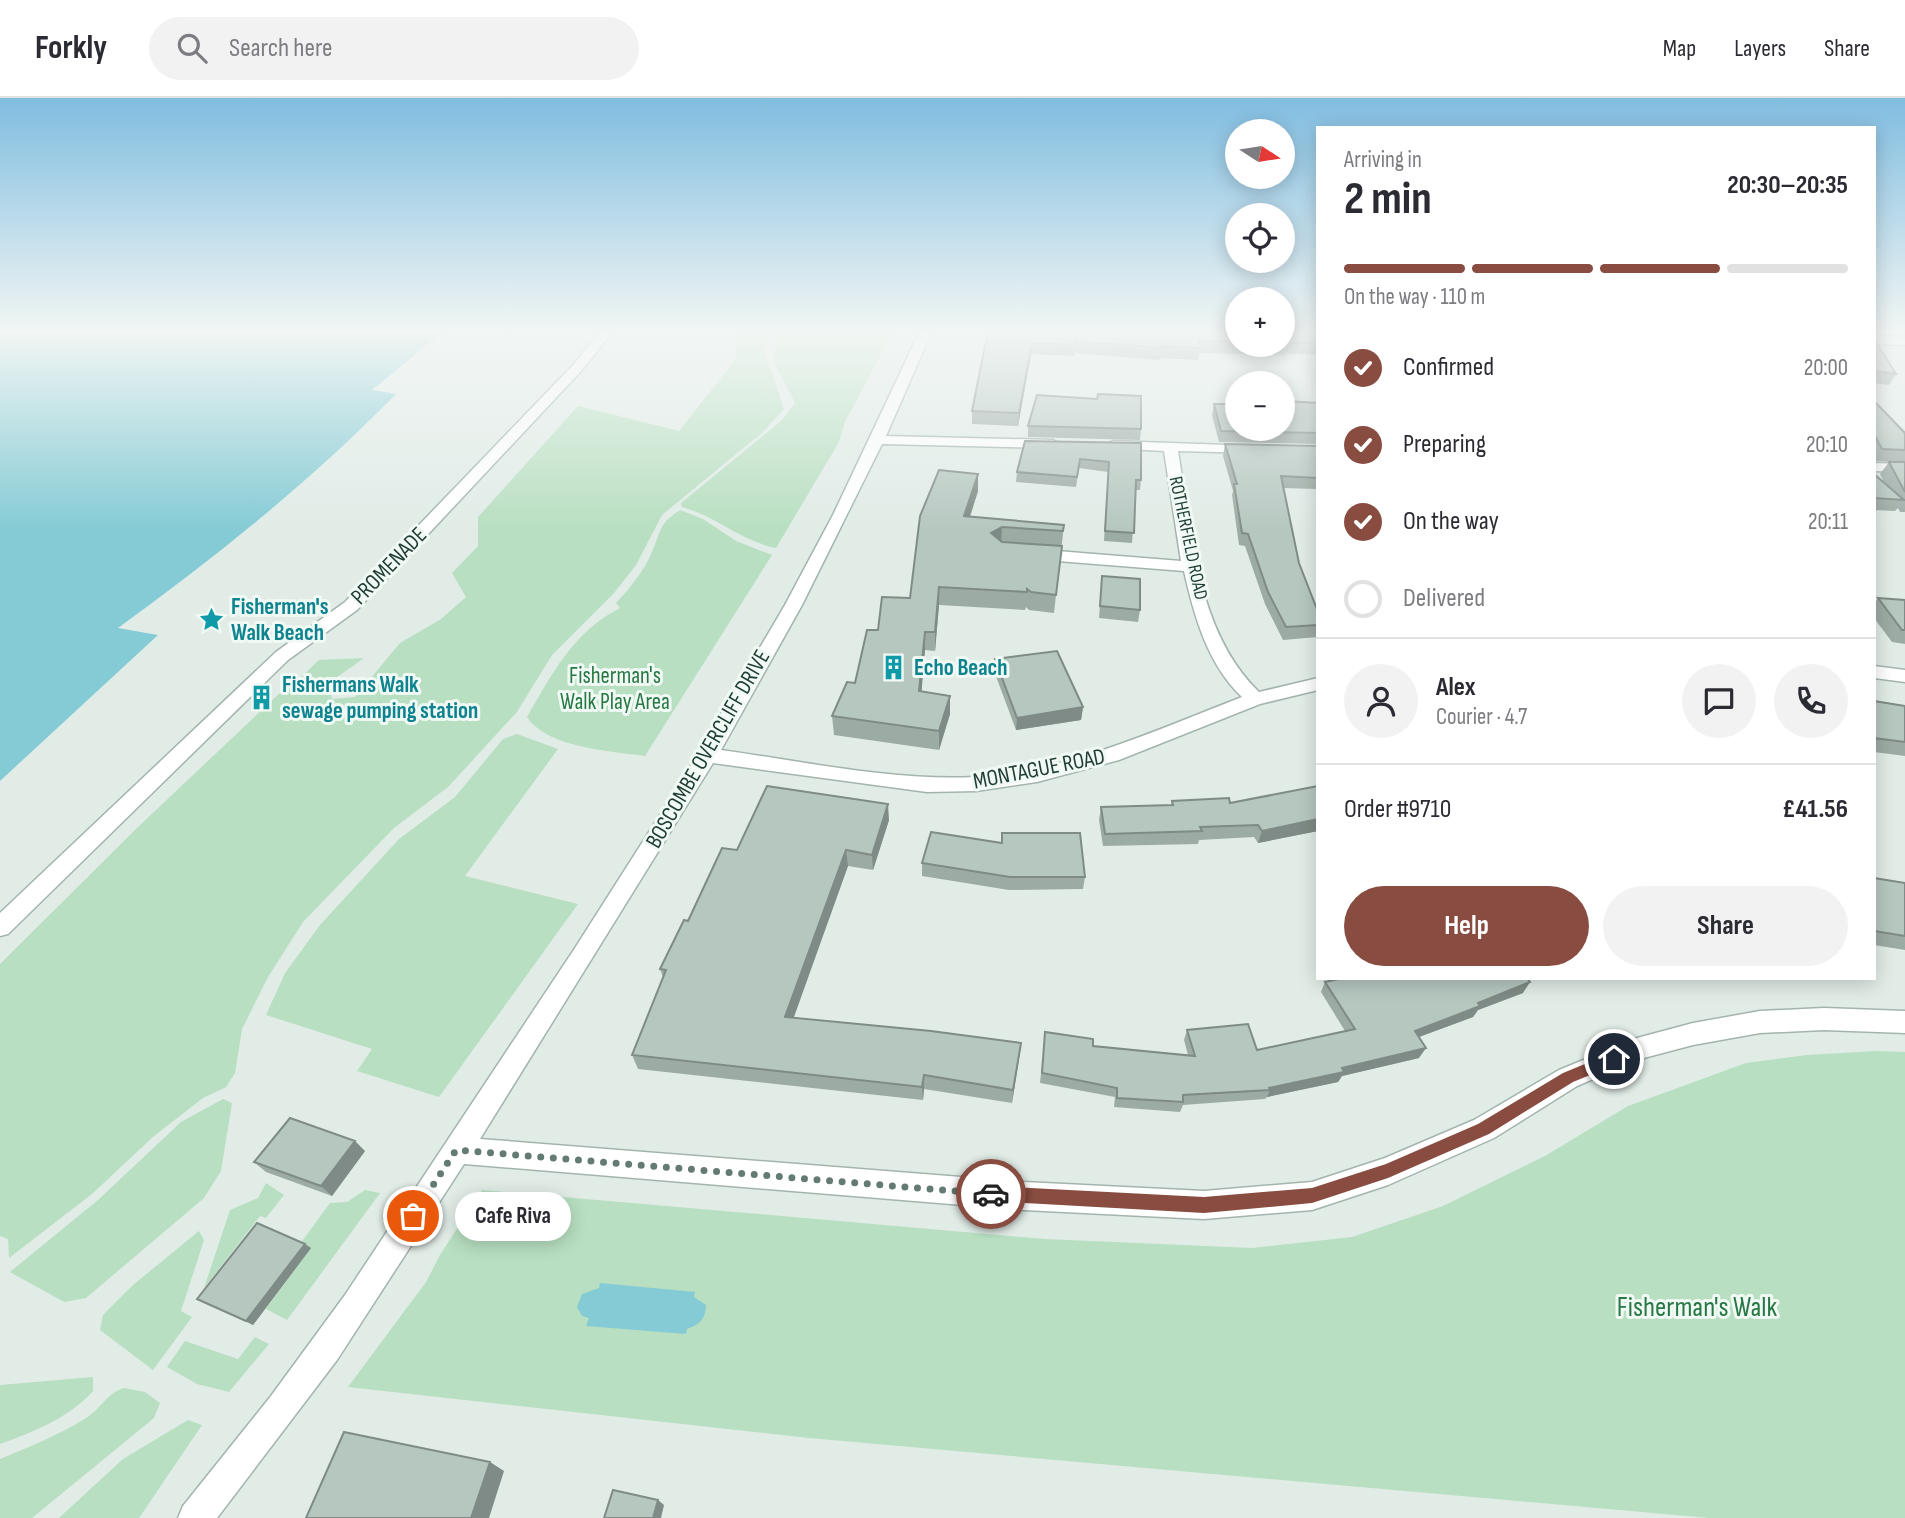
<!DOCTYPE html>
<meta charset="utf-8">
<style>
:root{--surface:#fff;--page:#f2f2f3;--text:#2b2b33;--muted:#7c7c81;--line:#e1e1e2;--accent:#894c40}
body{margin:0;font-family:"Sofia Sans Condensed",sans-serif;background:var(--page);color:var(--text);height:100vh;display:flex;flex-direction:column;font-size:26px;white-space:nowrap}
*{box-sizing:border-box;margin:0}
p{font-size:23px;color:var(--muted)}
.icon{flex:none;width:38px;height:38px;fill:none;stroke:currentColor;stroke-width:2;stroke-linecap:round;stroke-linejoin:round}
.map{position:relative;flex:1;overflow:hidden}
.drawer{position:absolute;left:1316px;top:28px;width:560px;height:854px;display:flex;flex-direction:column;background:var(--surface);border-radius:0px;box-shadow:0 4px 18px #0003}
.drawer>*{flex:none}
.needle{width:46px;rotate:102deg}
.tools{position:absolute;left:1225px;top:21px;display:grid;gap:14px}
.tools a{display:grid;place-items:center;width:70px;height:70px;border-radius:50%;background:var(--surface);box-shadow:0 4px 18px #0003;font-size:35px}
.pin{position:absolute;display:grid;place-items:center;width:60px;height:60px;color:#fff;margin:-30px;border:4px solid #fff;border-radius:50%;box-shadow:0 2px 7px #0007}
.courier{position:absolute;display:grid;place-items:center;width:70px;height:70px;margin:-35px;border:5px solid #894c40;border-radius:50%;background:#fff;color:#222;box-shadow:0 2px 9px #0007}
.bubble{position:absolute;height:49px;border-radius:24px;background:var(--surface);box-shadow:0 4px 18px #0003;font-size:23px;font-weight:700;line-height:49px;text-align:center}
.headline em{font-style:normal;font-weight:700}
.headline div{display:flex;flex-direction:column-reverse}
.headline{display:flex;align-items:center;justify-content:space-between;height:119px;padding:0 28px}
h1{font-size:46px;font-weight:700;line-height:52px}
.bar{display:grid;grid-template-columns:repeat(4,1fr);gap:10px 7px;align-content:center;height:84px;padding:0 28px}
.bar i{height:9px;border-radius:5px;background:var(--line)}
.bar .on{background:var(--accent)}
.bar p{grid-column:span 4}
.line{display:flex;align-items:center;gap:18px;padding:0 28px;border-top:2px solid var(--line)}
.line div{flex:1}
.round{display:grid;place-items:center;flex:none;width:74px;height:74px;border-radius:37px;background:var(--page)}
ol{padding:0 28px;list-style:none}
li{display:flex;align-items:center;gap:21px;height:77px}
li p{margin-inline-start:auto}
li .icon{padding:7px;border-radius:50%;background:var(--accent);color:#fff;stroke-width:4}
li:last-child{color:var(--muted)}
li i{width:38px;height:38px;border:4px solid var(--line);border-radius:50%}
.cta{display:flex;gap:14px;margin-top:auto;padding:14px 28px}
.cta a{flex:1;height:80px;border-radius:42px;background:var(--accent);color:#fff;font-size:28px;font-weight:700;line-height:80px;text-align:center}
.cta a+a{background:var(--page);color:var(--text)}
header{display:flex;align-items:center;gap:42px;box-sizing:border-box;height:98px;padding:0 35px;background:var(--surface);border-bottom:2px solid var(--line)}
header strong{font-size:33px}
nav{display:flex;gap:38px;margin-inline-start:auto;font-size:24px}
.search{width:490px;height:63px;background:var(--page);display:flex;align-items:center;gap:18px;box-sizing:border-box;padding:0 24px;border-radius:38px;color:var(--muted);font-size:26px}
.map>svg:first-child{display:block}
.green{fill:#b8dfc1}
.water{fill:#85cbd5}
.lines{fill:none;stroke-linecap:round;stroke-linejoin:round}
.minor-casing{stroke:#a3b4ae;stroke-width:3}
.minor{fill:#fff;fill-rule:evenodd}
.wall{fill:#9daba5}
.shaded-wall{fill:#7f8b86}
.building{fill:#b6c7c0;stroke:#7f8b86;stroke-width:2}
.route{fill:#894c40}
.done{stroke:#647b73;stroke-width:7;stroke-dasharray:0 12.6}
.labels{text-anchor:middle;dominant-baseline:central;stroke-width:6;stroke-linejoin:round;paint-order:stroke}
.far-street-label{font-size:19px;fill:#203e35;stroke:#f1f9f5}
.street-label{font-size:23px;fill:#203e35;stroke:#f1f9f5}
.culture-label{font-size:23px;font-weight:bold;fill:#0d838f;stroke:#f1f9f5;text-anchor:start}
.park-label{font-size:23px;fill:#277844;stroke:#f1f9f5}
.near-park-label{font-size:28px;fill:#277844;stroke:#f1f9f5}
</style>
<header>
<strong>Forkly</strong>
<div class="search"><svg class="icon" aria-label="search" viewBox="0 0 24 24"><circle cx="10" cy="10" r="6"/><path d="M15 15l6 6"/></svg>Search here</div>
<nav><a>Map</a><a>Layers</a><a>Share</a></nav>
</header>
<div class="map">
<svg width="1905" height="1420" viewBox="0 0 1905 1420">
<rect width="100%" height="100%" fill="#e1ece7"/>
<g class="green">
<path d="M737,233h156l-48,91 -6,20 -63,106c-35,-7 -60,-32 -94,-41l-1,-4 100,-82 14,-18 -21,-41 2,-22 -6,-7 -6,17 20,59 -21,23 -101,83 -26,50 -22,28 -62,62 -35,57 -69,75 -54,41 -91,94 -35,55 -26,52 -7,44 -9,14 -23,11 -49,38 -62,58 -83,64 -1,-19 -8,-3v-272l138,-137 146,-138 8,-3 27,-26 45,-2 -35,25 3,16 23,-2 45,-54 41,-24 25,-22 -14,-24 26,-27v-29l100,-111 101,25 57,-72z"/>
<path d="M680,412l23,9 33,22 36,14 -127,201c-34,-5 -98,-8 -118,-39 25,-43 46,-85 93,-109l-4,-5c14,-15 28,-32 36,-51 9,-21 7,-29 28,-42z"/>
<path d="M517,636l41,15 -93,127 113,28 -139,193 -82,-26 15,-22 -106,-34 19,-42 35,-48 79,-86 56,-42 48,-58z"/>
<path d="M1876,953l29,1v466h-196l-900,-80 -461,-51 78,-105 14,-27 42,-65 563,49 207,9 100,-11 91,-31 102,-50 83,-50 118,-43 61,-8z"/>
<path d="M223,1001l9,4 -11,68 -17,27 -118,100 -22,4 -54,-30 88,-72 83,-78z"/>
<path d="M266,1085l18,12 -18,23 -6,-2 -56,72 26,-78 28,-12z"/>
<path d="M365,1092l15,3 -93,127 -21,-11 44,-60 -10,-5 30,-41 17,-1z"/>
<path d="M199,1133l5,9 -23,71 11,6 -39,53 -53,-40 3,-15 30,-30z"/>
<path d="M255,1239l14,7 -40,48 -32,-8 -30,-17 18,-26 53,18z"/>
<path d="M93,1279v14c-24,27 -60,41 -93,53v-59z"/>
<path d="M124,1290l21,4 15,11 -6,15 -122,100h-32v-59c29,-12 59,-24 86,-41 15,-9 21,-25 38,-30z"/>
<path d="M188,1322l14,5 -63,93h-80l64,-59z"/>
</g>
<g class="water">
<path d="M0,233h444l-72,59 24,4c-84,86 -180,163 -278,234l40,7 -158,146z"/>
<path d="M600,1185l95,9 -1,5 12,8c-1,14 -5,19 -19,24l-1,5 -100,-8 3,-8 -7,-2 -5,-9 5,-13 17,-6z"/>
</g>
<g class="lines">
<defs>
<g id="minor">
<path d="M601,233h12l-31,39 -225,240 -69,50 -280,274 -8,2v-23l276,-261 69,-50 229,-238z"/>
<path d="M920,233h12l-46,105 167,4 7,4 -7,4 -171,-4 -80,161 -81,145c80,11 172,31 253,27 93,-5 182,-47 268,-80 -34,-32 -48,-81 -58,-126l-152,-12 -8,-5 8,-5 149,12 -17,-110 -56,-3 -2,-3 7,-4 145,5 2,3 -7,4 -75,-2c13,80 19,182 81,241l59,-14v12l-58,14 -141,56 -82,22 -61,9 -49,1 -214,-29 -233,376 544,43 180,9 108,-9 73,-24 89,-38 85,-50 78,-32 56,-15 67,-12 64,-3 81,3v22l-81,-3 -64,3 -67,12 -53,14 -63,27 -83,52 -106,47 -76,25 -108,9 -180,-9 -560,-46 -127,196 -120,158h-39l5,-12 88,-110 74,-101 230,-347 109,-171 101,-172 48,-90z"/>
<path d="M1874,238l31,1v8l-31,-1z"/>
<path d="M1874,365l31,1v8l-31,-1z"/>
<path d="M1874,568l31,4v12l-31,-4z"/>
</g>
</defs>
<use href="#minor" class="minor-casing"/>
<use href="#minor" class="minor"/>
</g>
<g class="wall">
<path d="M988,233h249v14h46v-14h35v24l-32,-2 -1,2 -85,-2 -2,7 -38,-2v2l-86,-7v3l-43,-2 -13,72 -46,-2v-13z"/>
<path d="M1874,241l22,35 -7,11 -15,-2z"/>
<path d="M1097,301l44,30 -1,11 -112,-3v-11z"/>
<path d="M1286,303l32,2v41l-99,-2 -7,-27 2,-11 71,1z"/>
<path d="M1874,303l31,32v79h-5l-2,-4 -3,3 -21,-1v-36l11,10 -5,-10 9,-12h6l-21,-1z"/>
<path d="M1141,345v37l-1,10h-4l-4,53 -28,-2 4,-69 -29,-4 -3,19 -60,-5 1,-10z"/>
<path d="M1225,346l93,2v43l-35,-1 16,75 19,49v25l-35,3 -18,-36 -20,-58 -6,-1 -7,-50 1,-4 -10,-35z"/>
<path d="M978,376v17l-8,26 94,8 -10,88 -25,-3 -3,-3 -1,3 -86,-5 -4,46 -10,-1 -4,42 29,22 -11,36 -105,-15 -2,-19 23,-33 23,-53 32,-32z"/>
<path d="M1102,478l38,34 -2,12 -39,-4z"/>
<path d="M1878,500l27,2v44l-13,-2 -18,-24v-14z"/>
<path d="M995,561l88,48 -2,13 -65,10 -22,-59z"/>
<path d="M1874,603l31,5v50l-31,-4z"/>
<path d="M1318,688v45l-60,12 -4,-6 -55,3 -1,4 -95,2 -4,-26 2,-13 70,-1 1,-5 58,2z"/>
<path d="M889,722l-16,50 -25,-4 -55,151 226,41 -7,45 -88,-14 -1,11 -285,-31 -6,-14 31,-78 -3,-8 77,-119z"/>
<path d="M1002,735l83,44 -2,12 -74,1 -87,-14v-13l79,-20z"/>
<path d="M1874,780l31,5v67l-31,-5z"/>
<path d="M1325,884l198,11 -45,17 -5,7 -54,20v21l-77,18 -4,6 -71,15 -2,2 -82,6 -3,7 -66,-5 1,-10 -75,-14 5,-51 48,14 95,9 -4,-15 3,-10 70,20 88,-19 -24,-39z"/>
<path d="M365,1053l-33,45 -66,-24 -12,-10z"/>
<path d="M305,1146l6,4 -58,77 -49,-22 -7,-4z"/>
</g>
<g class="shaded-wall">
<path d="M1032,245l-1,11 -13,72 1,-13z"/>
<path d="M978,376v17l-14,43v-18z"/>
<path d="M1002,429l-1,17 -10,-11z"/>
<path d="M939,489v18l-4,46v-19z"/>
<path d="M925,534v18l-5,60 -1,-19z"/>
<path d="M950,598v18l-11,36v-19z"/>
<path d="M1083,609l-2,13 -65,10 1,-12z"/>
<path d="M888,706l1,16 -16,50 -1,-15z"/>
<path d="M1318,721v12l-60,12 4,-12z"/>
<path d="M846,752l2,16 -59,165 -4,-14z"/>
<path d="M1530,884l-7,11 -45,17 -5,7 -65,24 7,-10 63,-28z"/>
<path d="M1021,945l-2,15 -7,45 1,-13z"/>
<path d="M1426,950l-7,10 -77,18 -4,6 -71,15 3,-7 -1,-2 73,-20z"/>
<path d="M924,977v14l-1,11 -1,-13z"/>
<path d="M355,1043l10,10 -33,45 -11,-10z"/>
<path d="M305,1146l6,4 -58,77 -7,-4z"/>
<path d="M490,1364l14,9 -15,47h-18z"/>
<path d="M658,1402l6,5 -3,13h-8z"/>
</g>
<g class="building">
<path d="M988,233h249v11l-38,-1 1,7 -38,-2v2l-87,-7v4l-43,-2 -13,70 -47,-2z"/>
<path d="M1283,233h35v12l-31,-1 1,2h-5z"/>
<path d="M1874,241l22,35 -22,-3z"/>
<path d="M1098,296l43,2v33l-113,-3 9,-31 60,4z"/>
<path d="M1286,303l32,2v30l-97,-2 -7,-27h23v25h46v-24h3z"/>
<path d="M1874,303l31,32v17l-23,-1 -8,-15z"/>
<path d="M1025,343l116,2v37h-5l-2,53 -29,-2 4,-69 -29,-3 -3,18 -60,-5z"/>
<path d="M1225,346l93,2v32l-37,-2 18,87 19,49v13l-32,2 -18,-35 -20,-58 -6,-1 -8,-49h3z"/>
<path d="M1889,364h16v30z"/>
<path d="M939,372l39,4 -14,42 100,9 -1,6 -61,-4 -11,6 11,9 60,4 -6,49 -25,-3 -4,-3v3l-88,-5 -4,45h-10l-6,59 31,5 -11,35 -107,-15 15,-34 8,1 12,-53h11l4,-33 28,1 10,-82z"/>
<path d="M1874,376l30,26 -30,-2z"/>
<path d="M1102,478l38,3v31l-40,-4z"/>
<path d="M1878,500l27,2v30h-3z"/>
<path d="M1057,553l26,56 -66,11 -22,-59z"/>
<path d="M1874,603l31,5v36l-31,-4z"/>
<path d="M767,688l121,18 -16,51 -26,-5 -61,167 146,14 90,12 -8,47 -89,-15 -2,12 -290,-32 34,-85 -6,-1 24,-49 4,1 34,-73 15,2z"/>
<path d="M1318,688v33l-56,12 -4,-6 -58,2 2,4 -97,3 -4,-27 72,-2 -1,-4 57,-3 1,5z"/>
<path d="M931,734l71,11v-10h78l5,44h-75l-88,-14z"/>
<path d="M1874,780l31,5v53l-31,-5z"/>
<path d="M1343,880h184l3,4 -52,21 2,3 -65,25 11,17 -84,20 2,4 -75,16 1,2 -87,5v7l-66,-4v-10l-75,-15 3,-41 48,7v7l102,10 -8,-26 61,-6 9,26 98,-21 -30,-47z"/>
<path d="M290,1020l65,23 -34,45 -67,-24z"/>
<path d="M257,1125l48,21 -59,77 -49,-22z"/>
<path d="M344,1334l146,30 -19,56h-165z"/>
<path d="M613,1392l45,10 -5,18h-49z"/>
</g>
<linearGradient id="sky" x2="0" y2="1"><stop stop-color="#80bde0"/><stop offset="0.54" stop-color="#f2f6f4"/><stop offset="1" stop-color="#f2f6f4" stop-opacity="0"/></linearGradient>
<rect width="1905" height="432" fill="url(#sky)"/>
<path class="route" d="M1614,954l7,7 -2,4 -46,19 -84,52 -101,44 -76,25 -108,10 -213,-12 -5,-2 -2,-5 2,-6 5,-2 213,11 108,-9 74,-24 92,-40 85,-51z"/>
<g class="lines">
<path class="done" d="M413,1118l43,-66 535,44"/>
</g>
<defs>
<symbol id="sight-bare" viewBox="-9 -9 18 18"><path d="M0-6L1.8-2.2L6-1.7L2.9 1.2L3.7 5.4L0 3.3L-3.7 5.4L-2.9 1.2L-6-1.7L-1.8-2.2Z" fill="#0f9aa8" stroke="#f1f9f5" stroke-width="2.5" paint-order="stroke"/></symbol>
<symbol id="building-bare" viewBox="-9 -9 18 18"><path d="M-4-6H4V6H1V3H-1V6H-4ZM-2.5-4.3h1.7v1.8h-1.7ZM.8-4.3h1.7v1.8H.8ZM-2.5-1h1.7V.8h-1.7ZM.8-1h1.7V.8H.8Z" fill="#0f9aa8" stroke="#f1f9f5" stroke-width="2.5" paint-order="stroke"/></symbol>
</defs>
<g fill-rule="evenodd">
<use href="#sight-bare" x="194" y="504" width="35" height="35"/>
<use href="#building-bare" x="876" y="552" width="35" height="35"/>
<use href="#building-bare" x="244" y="582" width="35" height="35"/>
</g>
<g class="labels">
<g class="far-street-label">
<text transform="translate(1188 440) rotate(78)">ROTHERFIELD ROAD</text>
</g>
<g class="street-label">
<text transform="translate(389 468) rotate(-46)">PROMENADE</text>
<text transform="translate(708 651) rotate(-60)">BOSCOMBE OVERCLIFF DRIVE</text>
<text transform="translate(1039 671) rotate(-11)">MONTAGUE ROAD</text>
</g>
<g class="culture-label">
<text x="231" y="509">Fisherman's<tspan x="231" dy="26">Walk Beach</tspan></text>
<text x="914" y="570">Echo Beach</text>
<text x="282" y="587">Fishermans Walk<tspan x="282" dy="26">sewage pumping station</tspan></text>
</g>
<g class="park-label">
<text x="615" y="578">Fisherman's<tspan x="615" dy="26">Walk Play Area</tspan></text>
</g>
<g class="near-park-label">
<text x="1697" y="1209">Fisherman's Walk</text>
</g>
</g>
</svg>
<div class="tools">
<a><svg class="needle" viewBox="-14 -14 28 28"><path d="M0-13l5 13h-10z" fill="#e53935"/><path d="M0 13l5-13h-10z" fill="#7c7c81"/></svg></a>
<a><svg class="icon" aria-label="locate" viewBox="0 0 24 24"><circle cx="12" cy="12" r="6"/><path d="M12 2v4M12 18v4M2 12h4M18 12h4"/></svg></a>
<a>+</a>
<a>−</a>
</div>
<div class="pin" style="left:413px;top:1118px;background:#ea580c"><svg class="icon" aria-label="bag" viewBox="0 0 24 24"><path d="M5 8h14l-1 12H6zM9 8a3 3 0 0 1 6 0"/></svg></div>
<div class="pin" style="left:1614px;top:961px;background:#1f2937"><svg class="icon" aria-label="home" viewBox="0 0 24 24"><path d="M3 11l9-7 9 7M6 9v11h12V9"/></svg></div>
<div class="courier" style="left:991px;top:1096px"><svg class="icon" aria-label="car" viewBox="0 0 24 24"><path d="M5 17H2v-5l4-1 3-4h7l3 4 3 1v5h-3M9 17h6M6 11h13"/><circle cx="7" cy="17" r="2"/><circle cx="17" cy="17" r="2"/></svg></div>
<div class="bubble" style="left:455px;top:1094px;width:116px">Cafe Riva</div>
<section class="drawer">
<div class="headline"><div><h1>2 min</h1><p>Arriving in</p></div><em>20:30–20:35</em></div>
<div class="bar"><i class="on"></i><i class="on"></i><i class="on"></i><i></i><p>On the way · 110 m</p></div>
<ol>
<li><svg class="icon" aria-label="check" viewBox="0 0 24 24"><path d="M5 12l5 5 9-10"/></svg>Confirmed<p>20:00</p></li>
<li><svg class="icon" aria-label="check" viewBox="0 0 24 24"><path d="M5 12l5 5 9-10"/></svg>Preparing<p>20:10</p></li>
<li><svg class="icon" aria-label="check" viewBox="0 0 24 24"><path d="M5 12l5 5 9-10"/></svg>On the way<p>20:11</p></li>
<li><i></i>Delivered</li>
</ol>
<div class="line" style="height:126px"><a class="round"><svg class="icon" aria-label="person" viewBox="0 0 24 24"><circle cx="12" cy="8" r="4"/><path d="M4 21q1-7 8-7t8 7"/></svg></a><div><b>Alex</b><p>Courier · 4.7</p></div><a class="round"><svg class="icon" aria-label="chat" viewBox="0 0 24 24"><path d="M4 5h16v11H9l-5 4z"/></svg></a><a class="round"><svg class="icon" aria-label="phone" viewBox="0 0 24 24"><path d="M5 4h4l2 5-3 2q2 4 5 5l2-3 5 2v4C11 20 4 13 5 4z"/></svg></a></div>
<div class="line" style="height:91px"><div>Order #9710</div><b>£41.56</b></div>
<div class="cta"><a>Help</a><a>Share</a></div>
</section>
</div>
